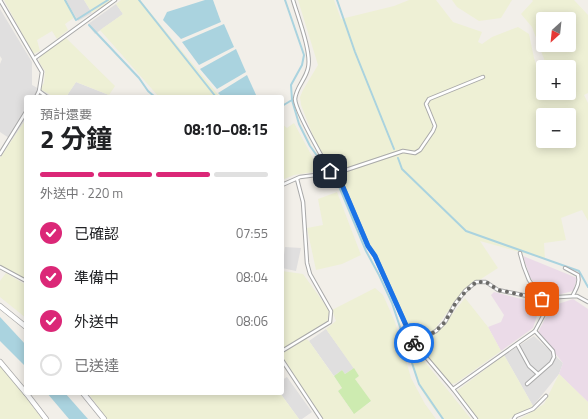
<!DOCTYPE html>
<html lang="zh-TW">
<meta charset="utf-8">
<style>
:root{--surface:#fff;--page:#f2f2f2;--text:#202124;--muted:#757577;--line:#e0e0e0;--accent:#db2777}
body{margin:0;font-family:"Titillium Web","Noto Sans TC",sans-serif;background:var(--page);color:var(--text);height:100vh;display:flex;flex-direction:column;font-size:15px;white-space:nowrap}
*{box-sizing:border-box;margin:0}
p{font-size:13px;color:var(--muted)}
.icon{flex:none;width:22px;height:22px;fill:none;stroke:currentColor;stroke-width:2;stroke-linecap:round;stroke-linejoin:round}
.map{position:relative;flex:1;overflow:hidden}
.side{position:absolute;left:24px;top:95px;width:260px;height:300px;display:flex;flex-direction:column;background:var(--surface);border-radius:4px;box-shadow:0 2px 10px #0003}
.side>*{flex:none}
.needle{width:26px;rotate:207deg}
.buttons{position:absolute;left:536px;top:12px;display:grid;gap:8px}
.buttons a{display:grid;place-items:center;width:40px;height:40px;border-radius:4px;background:var(--surface);box-shadow:0 2px 10px #0003;font-size:20px}
.pin{position:absolute;display:grid;place-items:center;width:34px;height:34px;color:#fff;margin:-17px;border-radius:8px;box-shadow:0 2px 6px #0006}
.courier{position:absolute;display:grid;place-items:center;width:40px;height:40px;margin:-20px;border:3px solid #1a73e8;border-radius:50%;background:#fff;color:#222;box-shadow:0 1px 5px #0007}
.head em{font-style:normal;font-weight:700}
.head div{display:flex;flex-direction:column-reverse}
.head{display:flex;align-items:center;justify-content:space-between;height:68px;padding:0 16px}
h1{font-size:26px;font-weight:700;line-height:30px}
.bar{display:grid;grid-template-columns:repeat(4,1fr);gap:6px 4px;align-content:center;height:48px;padding:0 16px}
.bar i{height:5px;border-radius:3px;background:var(--line)}
.bar .selected{background:var(--accent)}
.bar p{grid-column:span 4}
ol{padding:0 16px;list-style:none}
li{display:flex;align-items:center;gap:12px;height:44px}
li p{margin-inline-start:auto}
li .icon{padding:4px;border-radius:50%;background:var(--accent);color:#fff;stroke-width:4}
li:last-child{color:var(--muted)}
li i{width:22px;height:22px;border:2px solid var(--line);border-radius:50%}
.map>svg:first-child{display:block}
.residential{fill:#e0dfdf}
.industrial{fill:#ebdbe8}
.farmland{fill:#eef0d5;fill-rule:evenodd}
.grass{fill:#cdebb0}
.water{fill:#aad3df}
.lines{fill:none;stroke-linecap:round;stroke-linejoin:round}
.stream{stroke:#aad3df;stroke-width:2}
.service-casing{stroke:#a9a9a9;stroke-width:4.5}
.minor-casing{stroke:#a9a9a9;stroke-width:6}
.service{stroke:#fff;stroke-width:2.5}
.minor{stroke:#fff;stroke-width:4.5}
.done{stroke:#6b6a68;stroke-width:4;stroke-dasharray:0 7.2}
.route{stroke:#1a73e8;stroke-width:5}
</style>
<div class="map">
<svg width="588" height="419" viewBox="0 0 588 419">
<rect width="100%" height="100%" fill="#f2efe9"/>
<g class="residential">
<path d="M66,0h18l8,13 -14,8z"/>
<path d="M116,4l7,10 -28,20 -7,-10z"/>
<path d="M0,9l32,53v23l22,12h-28v22l-14,21 -12,-8v-68l2,-5 -2,-3z"/>
<path d="M76,82l33,13 8,2h-51z"/>
<path d="M285,247l16,1 -5,23 -14,-3v-13h2z"/>
<path d="M326,329l28,39 -9,6 -3,-4 -8,6 -25,-35z"/>
<path d="M534,336l29,27 -4,11 -26,32 -29,-51z"/>
<path d="M287,377l25,35 -10,7h-3l-19,-26h2v-13z"/>
</g>
<g class="industrial">
<path d="M523,256l54,22 -4,13 -28,7 -15,-21z"/>
<path d="M494,292l47,12 -8,24 -32,23 -13,-24 13,-5 3,-7 -13,-20z"/>
<path d="M573,299l15,10v93l-29,-28 4,-11 -25,-31 14,-26z"/>
</g>
<g class="farmland">
<path d="M4,0h62l9,17 -10,7 3,6 -11,9 -5,-8 -15,9 3,11 -7,3z"/>
<path d="M84,0h29l-21,13z"/>
<path d="M121,0h19l80,97h-61l-59,-67 23,-16 -7,-10z"/>
<path d="M298,0h36l7,19 53,-13 15,-6h27l17,22 29,10 -4,10 4,2 10,-7 26,-10 11,7 5,24 6,17 3,-1v19h26v-26h-22l-15,-40 -11,-13 12,-13 -1,-1h42l14,15v78l-4,2 4,8v118l-6,-11 -21,8 5,22 -22,3 1,16 -65,-18 18,27 -34,22 -30,40 -17,10 -6,-5 -30,-70 -12,-19 -30,-74 -8,-6 -16,-25 -14,-36 -1,-8 3,-7 15,-25zM543,19h26v26h-26zM543,115h26v26h-26z"/>
<path d="M452,0h60l-11,18 -22,3 -22,-14z"/>
<path d="M66,38l49,48 -6,9 -33,-13 -10,15h-12l-14,-8 4,-6 1,-12 -6,-9 1,-6z"/>
<path d="M26,119v161l-26,-14v-108z"/>
<path d="M294,123l26,48 -26,4 -12,5v-56l5,4z"/>
<path d="M337,192l24,63 -19,9 -26,6 -9,-42 16,-3 -5,-26z"/>
<path d="M282,271l21,3 26,36v4l-2,8 -45,28z"/>
<path d="M6,273l20,12v33l-26,-21v-16z"/>
<path d="M375,288l8,7 12,27 16,56 14,26 11,15h-116l-38,-56v-10l24,-14 3,2 33,47 -4,3 15,22 18,-11 -16,-23 4,-3 -33,-47 10,-8 -4,-11z"/>
<path d="M465,298l23,29 13,24 -45,32 -6,1 -32,-38 2,-3 18,-11z"/>
<path d="M406,338l7,9 58,72h-29l-13,-17 -11,-18 -13,-41z"/>
<path d="M504,355l29,51 -24,13h-33l-20,-24 2,-5z"/>
<path d="M0,365l9,9 33,45h-42z"/>
<path d="M559,374l29,28v17h-68l24,-15z"/>
<path d="M88,393h192l19,26h-192z"/>
</g>
<path class="grass" d="M354,368l5,8 -4,3 16,22 -17,13 -16,-23 4,-3 -8,-12 8,-6 3,4z"/>
<g class="water">
<path d="M205,0h8l8,22 -40,17 -18,-19 4,-8z"/>
<path d="M224,24l10,23 -35,18 -17,-23z"/>
<path d="M236,49l10,23 -29,17 -17,-20z"/>
<path d="M247,75l10,22h-35l-4,-4z"/>
<path d="M0,317l26,28v22l-26,-26z"/>
<path d="M47,393h18l23,26h-19z"/>
</g>
<g class="lines">
<g class="stream">
<path d="M65,0l11,20 32,-20"/>
<path d="M139,0l77,97"/>
<path d="M285,0l19,55 -2,10 -11,20 1,15 7,24 11,22 13,18"/>
<path d="M337,0l18,52 39,97"/>
<path d="M89,25l50,53 9,13 7,6"/>
<path d="M282,106l10,-6"/>
<path d="M398,158l4,11 64,62 113,40 9,16"/>
<path d="M336,179l30,72 13,24 13,28 27,81 24,35"/>
</g>
<defs>
<g id="service">
<path d="M0,0l42,72 -3,19 -3,6"/>
<path d="M293,0c5,17 19,53 15,68 -2,11 -12,19 -13,31 0,12 28,59 35,72"/>
<path d="M35,58l80,-58"/>
<path d="M39,91l8,6"/>
<path d="M0,154l26,-42"/>
<path d="M337,173l66,-22 12,2 5,-3 13,-19 2,-5 -9,-22 3,-5 54,-22"/>
<path d="M282,185l18,-8 24,-3 6,-3 7,2 31,73 7,10 39,87 39,46 23,30"/>
<path d="M520,253c2,9 5,18 9,27 4,7 10,11 13,18"/>
<path d="M0,267l26,14"/>
<path d="M565,268l13,7c2,8 -2,14 -5,20"/>
<path d="M414,343l22,-12 9,-9 10,-18 10,-13 11,-9h10l12,8 44,9 8,4"/>
<path d="M517,344l12,22 9,8"/>
<path d="M282,351l48,-29 1,-11 -21,-37 -3,-11 -4,-61 -6,-23"/>
<path d="M282,360l39,59"/>
<path d="M527,384l24,-21 3,-6 -1,-6 -18,-20"/>
<path d="M453,389l82,-58 15,-28 9,-6 18,-1 11,6"/>
<path d="M514,419l2,-3 17,-7 13,-13"/>
</g>
<g id="minor">
<path d="M0,306l26,21"/>
<path d="M0,362l26,31"/>
<path d="M26,393l20,26"/>
<path d="M83,393l21,26"/>
</g>
</defs>
<use href="#service" class="service-casing"/>
<use href="#minor" class="minor-casing"/>
<use href="#service" class="service"/>
<use href="#minor" class="minor"/>
</g>
<g class="lines">
<path class="done" d="M414,343l22,-12 9,-9 10,-18 11,-13 10,-9h10l12,8 44,9"/>
<path class="route" d="M330,171l7,2 31,73 7,10 39,87"/>
</g>
</svg>
<div class="buttons">
<a><svg class="needle" viewBox="-14 -14 28 28"><path d="M0-13l5 13h-10z" fill="#e53935"/><path d="M0 13l5-13h-10z" fill="#757577"/></svg></a>
<a>+</a>
<a>−</a>
</div>
<div class="pin" style="left:542px;top:299px;background:#ea580c"><svg class="icon" aria-label="bag" viewBox="0 0 24 24"><path d="M5 8h14l-1 12H6zM9 8a3 3 0 0 1 6 0"/></svg></div>
<div class="pin" style="left:330px;top:171px;background:#1f2937"><svg class="icon" aria-label="home" viewBox="0 0 24 24"><path d="M3 11l9-7 9 7M6 9v11h12V9"/></svg></div>
<div class="courier" style="left:414px;top:343px"><svg class="icon" aria-label="bike" viewBox="0 0 24 24"><circle cx="6" cy="16" r="4"/><circle cx="18" cy="16" r="4"/><path d="M6 16l4-8h5l3 8M10 8l3 8H6M13 5h3"/></svg></div>
<section class="side">
<div class="head"><div><h1>2 分鐘</h1><p>預計還要</p></div><em>08:10–08:15</em></div>
<div class="bar"><i class="selected"></i><i class="selected"></i><i class="selected"></i><i></i><p>外送中 · 220 m</p></div>
<ol>
<li><svg class="icon" aria-label="check" viewBox="0 0 24 24"><path d="M5 12l5 5 9-10"/></svg>已確認<p>07:55</p></li>
<li><svg class="icon" aria-label="check" viewBox="0 0 24 24"><path d="M5 12l5 5 9-10"/></svg>準備中<p>08:04</p></li>
<li><svg class="icon" aria-label="check" viewBox="0 0 24 24"><path d="M5 12l5 5 9-10"/></svg>外送中<p>08:06</p></li>
<li><i></i>已送達</li>
</ol>
</section>
</div>
